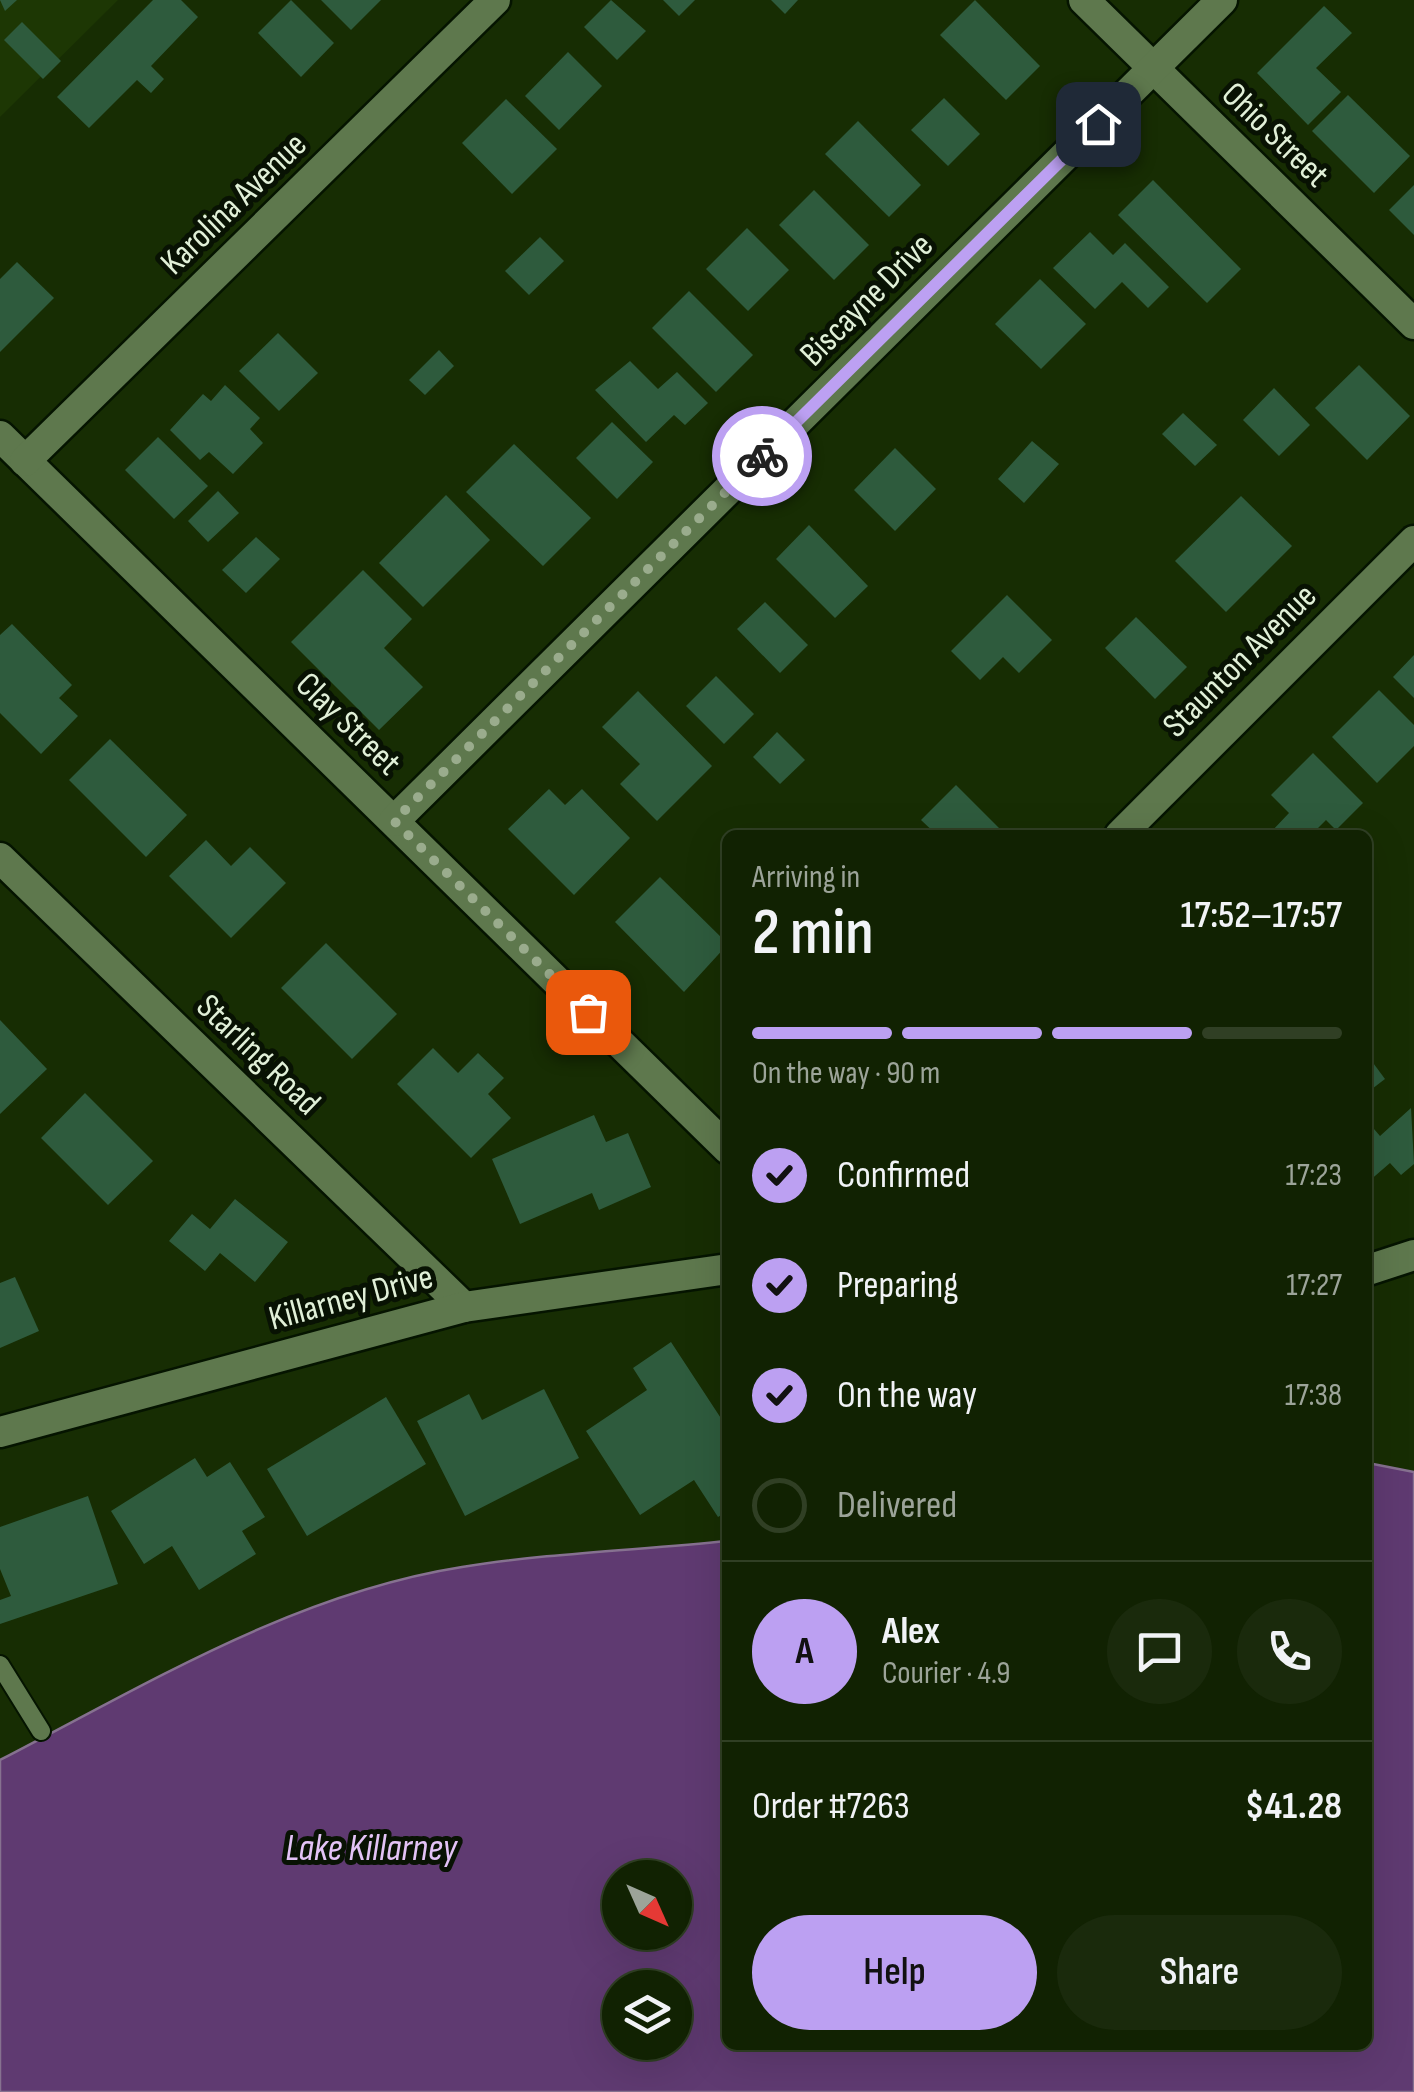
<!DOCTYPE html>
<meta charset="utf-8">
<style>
:root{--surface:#112202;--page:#1a2a0c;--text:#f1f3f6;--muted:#9ca499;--line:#303f24;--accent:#bca0f2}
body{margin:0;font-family:"Sofia Sans Condensed",sans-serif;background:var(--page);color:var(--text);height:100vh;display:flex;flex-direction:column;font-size:38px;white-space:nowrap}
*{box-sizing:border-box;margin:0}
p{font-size:32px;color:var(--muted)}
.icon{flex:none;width:55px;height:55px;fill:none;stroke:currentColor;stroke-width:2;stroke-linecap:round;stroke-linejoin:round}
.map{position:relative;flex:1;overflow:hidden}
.details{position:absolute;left:722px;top:830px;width:650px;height:1220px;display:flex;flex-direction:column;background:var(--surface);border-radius:15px;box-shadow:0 10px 40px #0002,0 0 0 2px var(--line)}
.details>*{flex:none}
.needle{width:65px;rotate:135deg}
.controls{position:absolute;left:602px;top:1860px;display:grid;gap:20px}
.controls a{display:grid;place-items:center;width:90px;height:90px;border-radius:50%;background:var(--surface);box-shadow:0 10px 40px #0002,0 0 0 2px var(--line);font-size:50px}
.pin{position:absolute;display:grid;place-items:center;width:85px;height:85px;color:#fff;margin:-42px;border-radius:20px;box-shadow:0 5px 15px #0006}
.courier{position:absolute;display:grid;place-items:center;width:100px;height:100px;margin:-50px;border:8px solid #bca0f2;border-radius:50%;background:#fff;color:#222;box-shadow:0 2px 12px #0007}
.head em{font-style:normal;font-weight:600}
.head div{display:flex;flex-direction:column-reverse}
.head{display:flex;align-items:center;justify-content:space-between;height:170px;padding:0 30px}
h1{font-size:65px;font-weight:600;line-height:75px}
.bar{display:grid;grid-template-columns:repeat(4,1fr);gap:15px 10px;align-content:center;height:120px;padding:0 30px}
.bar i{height:12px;border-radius:8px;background:var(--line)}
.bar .current{background:var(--accent)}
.bar p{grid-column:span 4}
.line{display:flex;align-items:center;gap:25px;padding:0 30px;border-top:2px solid var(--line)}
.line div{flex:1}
.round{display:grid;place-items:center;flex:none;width:105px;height:105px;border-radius:52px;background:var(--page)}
ol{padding:0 30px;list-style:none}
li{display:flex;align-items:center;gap:30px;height:110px}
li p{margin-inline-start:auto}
li .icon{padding:10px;border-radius:50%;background:var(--accent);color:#111;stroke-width:4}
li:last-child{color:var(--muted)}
li i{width:55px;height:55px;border:5px solid var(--line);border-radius:50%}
.cta{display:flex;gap:20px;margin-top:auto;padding:20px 30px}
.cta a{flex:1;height:115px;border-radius:60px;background:var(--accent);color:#111;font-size:40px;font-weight:600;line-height:115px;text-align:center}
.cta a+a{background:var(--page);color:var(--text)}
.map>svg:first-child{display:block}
.built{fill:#1d3704}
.water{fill:#5f3a71;stroke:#867190;stroke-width:2.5;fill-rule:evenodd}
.building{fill:#2e5b3d}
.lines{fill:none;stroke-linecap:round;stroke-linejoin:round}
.lane-casing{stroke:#051400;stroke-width:22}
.street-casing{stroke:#051400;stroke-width:35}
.lane{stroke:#5e784d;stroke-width:18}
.street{stroke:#5e784d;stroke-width:30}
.done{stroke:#9aac8d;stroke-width:10;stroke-dasharray:0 18}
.route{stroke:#bca0f2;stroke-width:12}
.labels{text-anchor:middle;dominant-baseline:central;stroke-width:10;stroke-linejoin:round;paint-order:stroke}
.street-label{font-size:35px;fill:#e1f0d8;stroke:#081203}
.water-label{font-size:38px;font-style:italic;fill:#e3c3f6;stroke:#081203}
</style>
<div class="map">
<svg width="1414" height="2092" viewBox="0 0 1414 2092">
<rect width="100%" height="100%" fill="#172d03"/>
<path class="built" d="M0,0h118l-118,117z"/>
<path class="water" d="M1368,1463l46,9v620h-1414v-332c147,-76 296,-167 462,-193 87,-14 178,-17 265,-26l1,504h640zM620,1878h55v54h-55zM620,1988h55v54h-55z"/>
<g class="building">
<path d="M0,0h17l-12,11z"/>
<path d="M153,0h28l17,17 -47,49 13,13 -13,14 -14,-13 -48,48 -32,-31z"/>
<path d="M291,0l43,43 -33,34 -43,-44z"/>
<path d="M321,0h60l-30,30z"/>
<path d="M611,0l35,31 -29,29 -33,-33z"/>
<path d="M663,0h32l-16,16z"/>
<path d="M771,0h27l-13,14z"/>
<path d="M975,0l65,66 -34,34 -66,-65z"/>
<path d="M1324,6l28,27 -36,35 25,24 -33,33 -51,-52z"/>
<path d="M22,22l39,39 -18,18 -39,-39z"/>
<path d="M568,52l34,34 -43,44 -34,-34z"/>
<path d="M1348,95l62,61 -36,37 -62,-62z"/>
<path d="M944,98l36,36 -32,32 -37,-36z"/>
<path d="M506,99l51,50 -45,45 -50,-51z"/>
<path d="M858,121l63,64 -32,32 -64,-63z"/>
<path d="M1153,180l88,89 -34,34 -89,-88z"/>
<path d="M1414,185v50l-25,-25z"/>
<path d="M814,190l55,55 -35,35 -55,-55z"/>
<path d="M747,228l42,42 -41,41 -42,-42z"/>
<path d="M1090,232l23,23 12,-12 44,44 -21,21 -26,-26 -27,27 -42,-41z"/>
<path d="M540,237l24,24 -35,34 -24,-24z"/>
<path d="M17,262l37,36 -54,54v-73z"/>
<path d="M1040,279l46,45 -45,45 -46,-45z"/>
<path d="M689,291l64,64 -37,37 -64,-64z"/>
<path d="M278,333l40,40 -39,38 -40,-40z"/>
<path d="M439,350l15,16 -29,29 -16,-15z"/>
<path d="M630,361l28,28 19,-17 31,31 -23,22 -11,-10 -28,27 -51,-52z"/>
<path d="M1359,365l51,51 -43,44 -52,-52z"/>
<path d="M225,385l35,33 -10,11 13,14 -30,31 -24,-22 -9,8 -30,-30 33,-36 8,7z"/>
<path d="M1274,388l36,37 -31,31 -36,-36z"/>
<path d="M1183,413l34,32 -22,21 -33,-32z"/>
<path d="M612,422l41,40 -36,37 -41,-41z"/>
<path d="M158,437l50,49 -34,33 -49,-49z"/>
<path d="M1032,441l27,23 -35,39 -26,-24z"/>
<path d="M514,444l77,74 -48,48 -77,-74z"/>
<path d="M895,448l41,41 -41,42 -41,-41z"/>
<path d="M218,491l21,22 -31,29 -20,-21z"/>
<path d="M446,495l44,45 -67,67 -44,-44z"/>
<path d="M1241,496l51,50 -66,66 -51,-51z"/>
<path d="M809,525l59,61 -33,32 -59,-59z"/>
<path d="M256,537l24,22 -34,34 -24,-23z"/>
<path d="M363,570l49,49 -28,29 39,39 -44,43 -88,-88z"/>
<path d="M1007,595l45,45 -33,33 -16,-16 -23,23 -29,-29z"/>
<path d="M765,602l43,43 -28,28 -43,-44z"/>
<path d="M1136,617l51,50 -32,32 -50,-51z"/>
<path d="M12,624l60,61 -13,13 19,18 -37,38 -41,-41v-78z"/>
<path d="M1414,655v43l-21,-21z"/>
<path d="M716,676l38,38 -30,30 -38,-38z"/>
<path d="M1379,690l35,35v21l-37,37 -45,-46z"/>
<path d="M638,691l74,75 -55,55 -37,-37 20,-20 -38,-37z"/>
<path d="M777,732l28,28 -25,24 -27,-27z"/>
<path d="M110,739l77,76 -41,42 -77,-77z"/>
<path d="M1313,753l50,50 -27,27 -10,-10 -15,15h-37l-3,-3 18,-19 -18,-18z"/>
<path d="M956,785l45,45 -5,5h-59l-16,-15z"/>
<path d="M549,789l16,16 17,-16 48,49 -56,57 -66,-66z"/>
<path d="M206,840l25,26 19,-19 36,36 -55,55 -62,-62z"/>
<path d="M660,877l68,67 -44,48 -69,-70z"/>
<path d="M326,943l71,71 -45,45 -71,-71z"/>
<path d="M0,1020l47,49 -47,45z"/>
<path d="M433,1048l25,25 20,-20 26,25 -16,16 23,24 -40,40 -74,-74z"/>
<path d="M1368,1056l17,23 -17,13z"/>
<path d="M85,1093l68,68 -45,44 -67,-67z"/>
<path d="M1411,1108l3,56 -13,11 -11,-12 -22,19v-60l12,14z"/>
<path d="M594,1115l12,27 22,-9 23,54 -52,23 -7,-17 -72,31 -28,-65z"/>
<path d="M235,1199l53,43 -33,40 -35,-29 -15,18 -36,-30 23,-27 18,15z"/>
<path d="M15,1277l24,54 -39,17v-65z"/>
<path d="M671,1342l57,87v82l-10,6 -24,-37 -54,35 -54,-84 61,-41 -14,-22z"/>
<path d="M544,1389l35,69 -114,58 -48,-95 52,-27 13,26z"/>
<path d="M386,1397l40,67 -119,72 -40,-67z"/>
<path d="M195,1458l12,19 23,-15 35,55 -23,14 14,23 -57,36 -27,-44 -28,18 -33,-53z"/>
<path d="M88,1496l30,88 -118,40v-24l11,-4 -11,-27v-42z"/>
</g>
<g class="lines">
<defs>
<path id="lane" d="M0,1665l41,66"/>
<g id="street">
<path d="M1084,0l330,324"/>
<path d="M0,436l728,713"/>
<path d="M25,461l470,-461"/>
<path d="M394,821l828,-821"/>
<path d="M1120,835l294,-294"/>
<path d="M0,858l464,449"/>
<path d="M1368,1270l46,-15"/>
<path d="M0,1432l464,-125 264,-38"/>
</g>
</defs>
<use href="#lane" class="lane-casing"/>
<use href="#street" class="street-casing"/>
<use href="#lane" class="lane"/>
<use href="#street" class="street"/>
</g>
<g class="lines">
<path class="done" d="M588,1012l-194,-191 368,-365"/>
<path class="route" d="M762,456l336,-332"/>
</g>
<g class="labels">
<g class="street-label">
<text transform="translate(1275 135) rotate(44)">Ohio Street</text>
<text transform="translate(234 204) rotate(-44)">Karolina Avenue</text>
<text transform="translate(867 300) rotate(-45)">Biscayne Drive</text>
<text transform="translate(1240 661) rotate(-45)">Staunton Avenue</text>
<text transform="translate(348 724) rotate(44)">Clay Street</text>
<text transform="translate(258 1055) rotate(44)">Starling Road</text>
<text transform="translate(351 1298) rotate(-15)">Killarney Drive</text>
</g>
<g class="water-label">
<text x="371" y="1848">Lake Killarney</text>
</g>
</g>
</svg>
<div class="controls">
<a><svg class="needle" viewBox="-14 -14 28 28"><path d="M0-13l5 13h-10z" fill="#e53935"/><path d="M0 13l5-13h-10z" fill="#9ca499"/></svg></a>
<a><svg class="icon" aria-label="layers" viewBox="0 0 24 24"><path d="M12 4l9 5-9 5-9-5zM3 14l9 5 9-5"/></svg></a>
</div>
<div class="pin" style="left:588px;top:1012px;background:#ea580c"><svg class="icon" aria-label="bag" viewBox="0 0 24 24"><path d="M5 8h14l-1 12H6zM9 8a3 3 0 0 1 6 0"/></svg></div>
<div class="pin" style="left:1098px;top:124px;background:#1f2937"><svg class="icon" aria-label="home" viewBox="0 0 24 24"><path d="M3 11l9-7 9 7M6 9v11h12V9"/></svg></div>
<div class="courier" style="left:762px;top:456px"><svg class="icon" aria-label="bike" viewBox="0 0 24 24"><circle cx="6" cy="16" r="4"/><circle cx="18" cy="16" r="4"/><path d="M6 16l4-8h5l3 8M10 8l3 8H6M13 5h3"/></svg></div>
<section class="details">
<div class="head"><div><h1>2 min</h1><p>Arriving in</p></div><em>17:52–17:57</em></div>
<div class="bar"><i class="current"></i><i class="current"></i><i class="current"></i><i></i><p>On the way · 90 m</p></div>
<ol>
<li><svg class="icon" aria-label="check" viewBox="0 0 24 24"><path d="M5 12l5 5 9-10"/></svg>Confirmed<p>17:23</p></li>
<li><svg class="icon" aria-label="check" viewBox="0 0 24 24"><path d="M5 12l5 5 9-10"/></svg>Preparing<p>17:27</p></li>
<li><svg class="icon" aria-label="check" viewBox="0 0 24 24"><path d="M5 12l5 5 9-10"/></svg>On the way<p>17:38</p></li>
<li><i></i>Delivered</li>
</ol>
<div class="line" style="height:180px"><b class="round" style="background:var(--accent);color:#111">A</b><div><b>Alex</b><p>Courier · 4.9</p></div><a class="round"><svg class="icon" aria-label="chat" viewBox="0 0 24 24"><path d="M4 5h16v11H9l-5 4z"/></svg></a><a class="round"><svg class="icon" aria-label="phone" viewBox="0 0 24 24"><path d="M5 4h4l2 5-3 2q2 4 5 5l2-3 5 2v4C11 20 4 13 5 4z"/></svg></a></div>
<div class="line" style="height:130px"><div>Order #7263</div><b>$41.28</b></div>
<div class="cta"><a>Help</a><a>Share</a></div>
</section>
</div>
